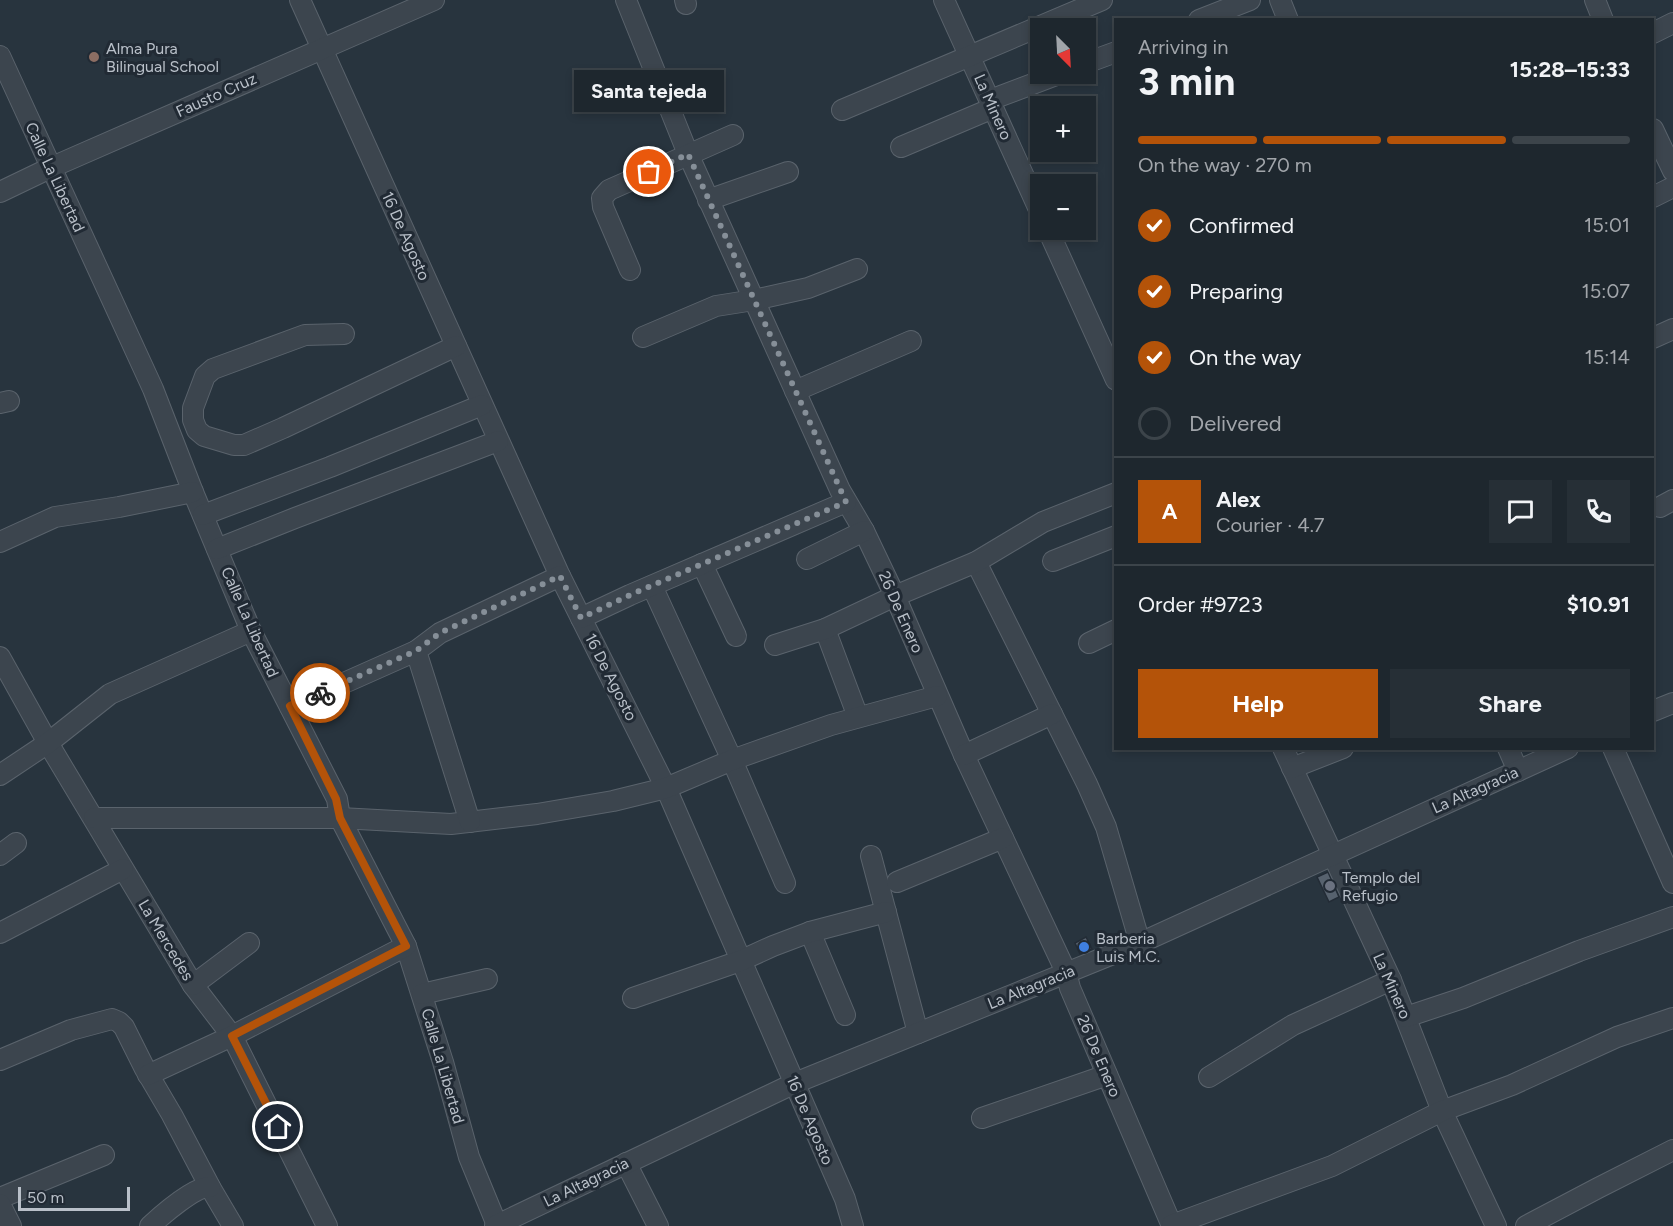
<!DOCTYPE html>
<meta charset="utf-8">
<style>
:root{--surface:#1e272e;--page:#262f36;--text:#f1f3f6;--muted:#a1a5aa;--line:#3c444a;--accent:#b45309}
body{margin:0;font-family:Figtree,sans-serif;background:var(--page);color:var(--text);height:100vh;display:flex;flex-direction:column;font-size:22px;white-space:nowrap}
*{box-sizing:border-box;margin:0}
p{font-size:20px;color:var(--muted)}
.icon{flex:none;width:33px;height:33px;fill:none;stroke:currentColor;stroke-width:2;stroke-linecap:round;stroke-linejoin:round}
.map{position:relative;flex:1;overflow:hidden}
.drawer{position:absolute;left:1114px;top:18px;width:540px;height:732px;display:flex;flex-direction:column;background:var(--surface);border-radius:0px;box-shadow:0 3px 9px #0003,0 0 0 2px var(--line)}
.drawer>*{flex:none}
.needle{width:39px;rotate:156deg}
.buttons{position:absolute;left:1030px;top:18px;display:grid;gap:12px}
.buttons a{display:grid;place-items:center;width:66px;height:66px;border-radius:0px;background:var(--surface);box-shadow:0 3px 9px #0003,0 0 0 2px var(--line);font-size:30px}
.scale{position:absolute;left:18px;bottom:15px;width:112px;box-sizing:border-box;padding-left:6px;border:3px solid #b9c0c9;border-top:0;font-size:16px;line-height:21px;white-space:nowrap;color:#b9c0c9;-webkit-text-stroke:4px #212a34;paint-order:stroke}
.pin{position:absolute;display:grid;place-items:center;width:51px;height:51px;color:#fff;margin:-26px;border:3px solid #fff;border-radius:50%;box-shadow:0 2px 6px #0007}
.courier{position:absolute;display:grid;place-items:center;width:60px;height:60px;margin:-30px;border:4px solid #b45309;border-radius:50%;background:#fff;color:#222;box-shadow:0 2px 8px #0007}
.bubble{position:absolute;height:42px;border-radius:0px;background:var(--surface);box-shadow:0 3px 9px #0003,0 0 0 2px var(--line);font-size:20px;font-weight:700;line-height:42px;text-align:center}
.summary em{font-style:normal;font-weight:700}
.summary div{display:flex;flex-direction:column-reverse}
.summary{display:flex;align-items:center;justify-content:space-between;height:102px;padding:0 24px}
h1{font-size:39px;font-weight:700;line-height:45px}
.bar{display:grid;grid-template-columns:repeat(4,1fr);gap:9px 6px;align-content:center;height:72px;padding:0 24px}
.bar i{height:8px;border-radius:4px;background:var(--line)}
.bar .current{background:var(--accent)}
.bar p{grid-column:span 4}
.line{display:flex;align-items:center;gap:15px;padding:0 24px;border-top:2px solid var(--line)}
.line div{flex:1}
.round{display:grid;place-items:center;flex:none;width:63px;height:63px;border-radius:0px;background:var(--page)}
ol{padding:0 24px;list-style:none}
li{display:flex;align-items:center;gap:18px;height:66px}
li p{margin-inline-start:auto}
li .icon{padding:6px;border-radius:50%;background:var(--accent);color:#fff;stroke-width:4}
li:last-child{color:var(--muted)}
li i{width:33px;height:33px;border:3px solid var(--line);border-radius:50%}
.action{display:flex;gap:12px;margin-top:auto;padding:12px 24px}
.action a{flex:1;height:69px;border-radius:0px;background:var(--accent);color:#fff;font-size:24px;font-weight:700;line-height:69px;text-align:center}
.action a+a{background:var(--page);color:var(--text)}
.map>svg:first-child{display:block}
.building{fill:#57626e;stroke:#232c36;stroke-width:1.5}
.lines{fill:none;stroke-linecap:round;stroke-linejoin:round}
.minor-casing{stroke:#5a636c;stroke-width:22}
.minor{stroke:#3c454e;stroke-width:20}
.done{stroke:#868f98;stroke-width:6;stroke-dasharray:0 10.8}
.route{stroke:#b45309;stroke-width:8}
.education-dot{fill:#8d6e63;stroke:#212a34;stroke-width:2}
.worship-dot{fill:#6b7280;stroke:#212a34;stroke-width:2}
.shop-dot{fill:#3f7fe0;stroke:#212a34;stroke-width:2}
.labels{text-anchor:middle;dominant-baseline:central;stroke-width:6;stroke-linejoin:round;paint-order:stroke}
.poi-label{font-size:16px;fill:#b9c0c9;stroke:#212a34;text-anchor:start}
.street-label{font-size:16px;fill:#b9c0c9;stroke:#212a34}
</style>
<div class="map">
<svg width="1673" height="1226" viewBox="0 0 1673 1226">
<rect width="100%" height="100%" fill="#28343e"/>
<g class="building">
<path d="M1328,872l11,25 -10,5 -12,-25z"/>
<path d="M1086,937l6,12 -12,5 -5,-11z"/>
</g>
<g class="lines">
<defs>
<g id="minor">
<path d="M300,0l260,576 106,212 179,411 8,27"/>
<path d="M626,0l62,154 66,146 86,190 24,41 31,65 69,159 102,217 4,16 102,238"/>
<path d="M685,0l1,4"/>
<path d="M944,0l97,214"/>
<path d="M1280,0l8,20"/>
<path d="M1595,0l8,20"/>
<path d="M1199,20l51,-20"/>
<path d="M1653,33l20,-10"/>
<path d="M0,56l153,333 40,103 58,139 86,168 3,19 66,128 37,116 26,95 28,68"/>
<path d="M1086,63l30,-11"/>
<path d="M990,100l69,-26"/>
<path d="M842,110l260,-110"/>
<path d="M1653,129l20,42"/>
<path d="M901,147l92,-39"/>
<path d="M0,192l50,-24 384,-168"/>
<path d="M1653,197l20,-10"/>
<path d="M708,200l80,-28"/>
<path d="M1048,230l68,150"/>
<path d="M630,270l-27,-63 -1,-9 7,-8 124,-55"/>
<path d="M344,334l-39,1 -92,34 -8,7 -12,32v12l4,10 7,6 30,9h10l39,-17 173,-82"/>
<path d="M643,337l73,-31 38,-6 54,-12 49,-19"/>
<path d="M1653,338l20,-9"/>
<path d="M795,391l116,-50"/>
<path d="M0,403l9,-2"/>
<path d="M1660,507l13,-7"/>
<path d="M203,515l127,-48 152,-62"/>
<path d="M0,542l55,-25 64,-10 74,-15"/>
<path d="M217,549l78,-31 203,-77"/>
<path d="M807,559l57,-28"/>
<path d="M1053,561l63,-25"/>
<path d="M976,562l111,222 19,43 34,116"/>
<path d="M702,564l34,72"/>
<path d="M652,586l80,174 53,123"/>
<path d="M581,618l49,-23 216,-93"/>
<path d="M825,629l33,88"/>
<path d="M1089,643l27,-13"/>
<path d="M775,645l50,-16 70,-33 81,-34 67,-40 73,-29"/>
<path d="M0,657l48,86 145,242 39,51 95,190"/>
<path d="M290,707l126,-56"/>
<path d="M1653,711l20,-8"/>
<path d="M1283,748l108,232 51,131 54,115"/>
<path d="M1508,748l10,23"/>
<path d="M1613,748l60,135"/>
<path d="M964,755l88,-41"/>
<path d="M1292,768l51,-20"/>
<path d="M0,775l48,-32 62,-49 141,-63"/>
<path d="M94,818h246l111,6 86,-10 76,-13 53,-13 66,-28 99,-35 106,-29"/>
<path d="M470,822l-54,-171 24,-18 120,-57"/>
<path d="M0,855l16,-12"/>
<path d="M871,856l47,177"/>
<path d="M897,882l106,-44"/>
<path d="M810,932l35,83"/>
<path d="M0,933l123,-64"/>
<path d="M193,985l56,-42"/>
<path d="M422,994l65,-15"/>
<path d="M633,998l107,-37 33,-15 37,-14 76,-20"/>
<path d="M1406,1017l57,-19 116,-47 94,-34"/>
<path d="M0,1060l71,-30 41,-11 7,3 5,5 21,42 27,46 38,72 23,39"/>
<path d="M148,1075l84,-39 174,-90"/>
<path d="M1209,1077l84,-52 98,-45"/>
<path d="M982,1118l125,-43"/>
<path d="M626,1163l32,63"/>
<path d="M0,1198l104,-43"/>
<path d="M0,1204l11,22"/>
<path d="M1172,1225l160,-59 110,-55 70,-26 105,-48 56,-19"/>
<path d="M150,1226c12,-11 45,-40 60,-39"/>
<path d="M495,1226l300,-143 345,-140 428,-195"/>
<path d="M1526,1226l72,-38 75,-38"/>
</g>
</defs>
<use href="#minor" class="minor-casing"/>
<use href="#minor" class="minor"/>
</g>
<g class="lines">
<path class="done" d="M320,693l96,-42 24,-18 120,-57 21,42 49,-23 216,-93 -158,-348 -39,18"/>
<path class="route" d="M278,1127l-46,-91 174,-90 -66,-128 -4,-19 -46,-93 30,-13"/>
</g>
<circle class="education-dot" cx="94" cy="57" r="6"/>
<circle class="worship-dot" cx="1330" cy="886" r="6"/>
<circle class="shop-dot" cx="1084" cy="947" r="6"/>
<g class="labels">
<g class="poi-label">
<text x="106" y="48">Alma Pura<tspan x="106" dy="18">Bilingual School</tspan></text>
<text x="1342" y="877">Templo del<tspan x="1342" dy="18">Refugio</tspan></text>
<text x="1096" y="938">Barberia<tspan x="1096" dy="18">Luis M.C.</tspan></text>
</g>
<g class="street-label">
<text transform="translate(216 95) rotate(-24)">Fausto Cruz</text>
<text transform="translate(993 107) rotate(66)">La Minero</text>
<text transform="translate(55 177) rotate(65)">Calle La Libertad</text>
<text transform="translate(406 236) rotate(66)">16 De Agosto</text>
<text transform="translate(901 612) rotate(66)">26 De Enero</text>
<text transform="translate(250 622) rotate(66)">Calle La Libertad</text>
<text transform="translate(611 677) rotate(63)">16 De Agosto</text>
<text transform="translate(1475 790) rotate(-24)">La Altagracia</text>
<text transform="translate(166 940) rotate(59)">La Mercedes</text>
<text transform="translate(1392 986) rotate(66)">La Minero</text>
<text transform="translate(1031 987) rotate(-22)">La Altagracia</text>
<text transform="translate(1099 1056) rotate(67)">26 De Enero</text>
<text transform="translate(443 1066) rotate(74)">Calle La Libertad</text>
<text transform="translate(810 1120) rotate(67)">16 De Agosto</text>
<text transform="translate(586 1182) rotate(-26)">La Altagracia</text>
</g>
</g>
</svg>
<div class="buttons">
<a><svg class="needle" viewBox="-14 -14 28 28"><path d="M0-13l5 13h-10z" fill="#e53935"/><path d="M0 13l5-13h-10z" fill="#a1a5aa"/></svg></a>
<a>+</a>
<a>−</a>
</div>
<div class="scale">50 m</div>
<div class="pin" style="left:649px;top:172px;background:#ea580c"><svg class="icon" aria-label="bag" viewBox="0 0 24 24"><path d="M5 8h14l-1 12H6zM9 8a3 3 0 0 1 6 0"/></svg></div>
<div class="pin" style="left:278px;top:1127px;background:#1f2937"><svg class="icon" aria-label="home" viewBox="0 0 24 24"><path d="M3 11l9-7 9 7M6 9v11h12V9"/></svg></div>
<div class="courier" style="left:320px;top:693px"><svg class="icon" aria-label="bike" viewBox="0 0 24 24"><circle cx="6" cy="16" r="4"/><circle cx="18" cy="16" r="4"/><path d="M6 16l4-8h5l3 8M10 8l3 8H6M13 5h3"/></svg></div>
<div class="bubble" style="left:574px;top:70px;width:150px">Santa tejeda</div>
<section class="drawer">
<div class="summary"><div><h1>3 min</h1><p>Arriving in</p></div><em>15:28–15:33</em></div>
<div class="bar"><i class="current"></i><i class="current"></i><i class="current"></i><i></i><p>On the way · 270 m</p></div>
<ol>
<li><svg class="icon" aria-label="check" viewBox="0 0 24 24"><path d="M5 12l5 5 9-10"/></svg>Confirmed<p>15:01</p></li>
<li><svg class="icon" aria-label="check" viewBox="0 0 24 24"><path d="M5 12l5 5 9-10"/></svg>Preparing<p>15:07</p></li>
<li><svg class="icon" aria-label="check" viewBox="0 0 24 24"><path d="M5 12l5 5 9-10"/></svg>On the way<p>15:14</p></li>
<li><i></i>Delivered</li>
</ol>
<div class="line" style="height:108px"><b class="round" style="background:var(--accent);color:#fff">A</b><div><b>Alex</b><p>Courier · 4.7</p></div><a class="round"><svg class="icon" aria-label="chat" viewBox="0 0 24 24"><path d="M4 5h16v11H9l-5 4z"/></svg></a><a class="round"><svg class="icon" aria-label="phone" viewBox="0 0 24 24"><path d="M5 4h4l2 5-3 2q2 4 5 5l2-3 5 2v4C11 20 4 13 5 4z"/></svg></a></div>
<div class="line" style="height:78px"><div>Order #9723</div><b>$10.91</b></div>
<div class="action"><a>Help</a><a>Share</a></div>
</section>
</div>
